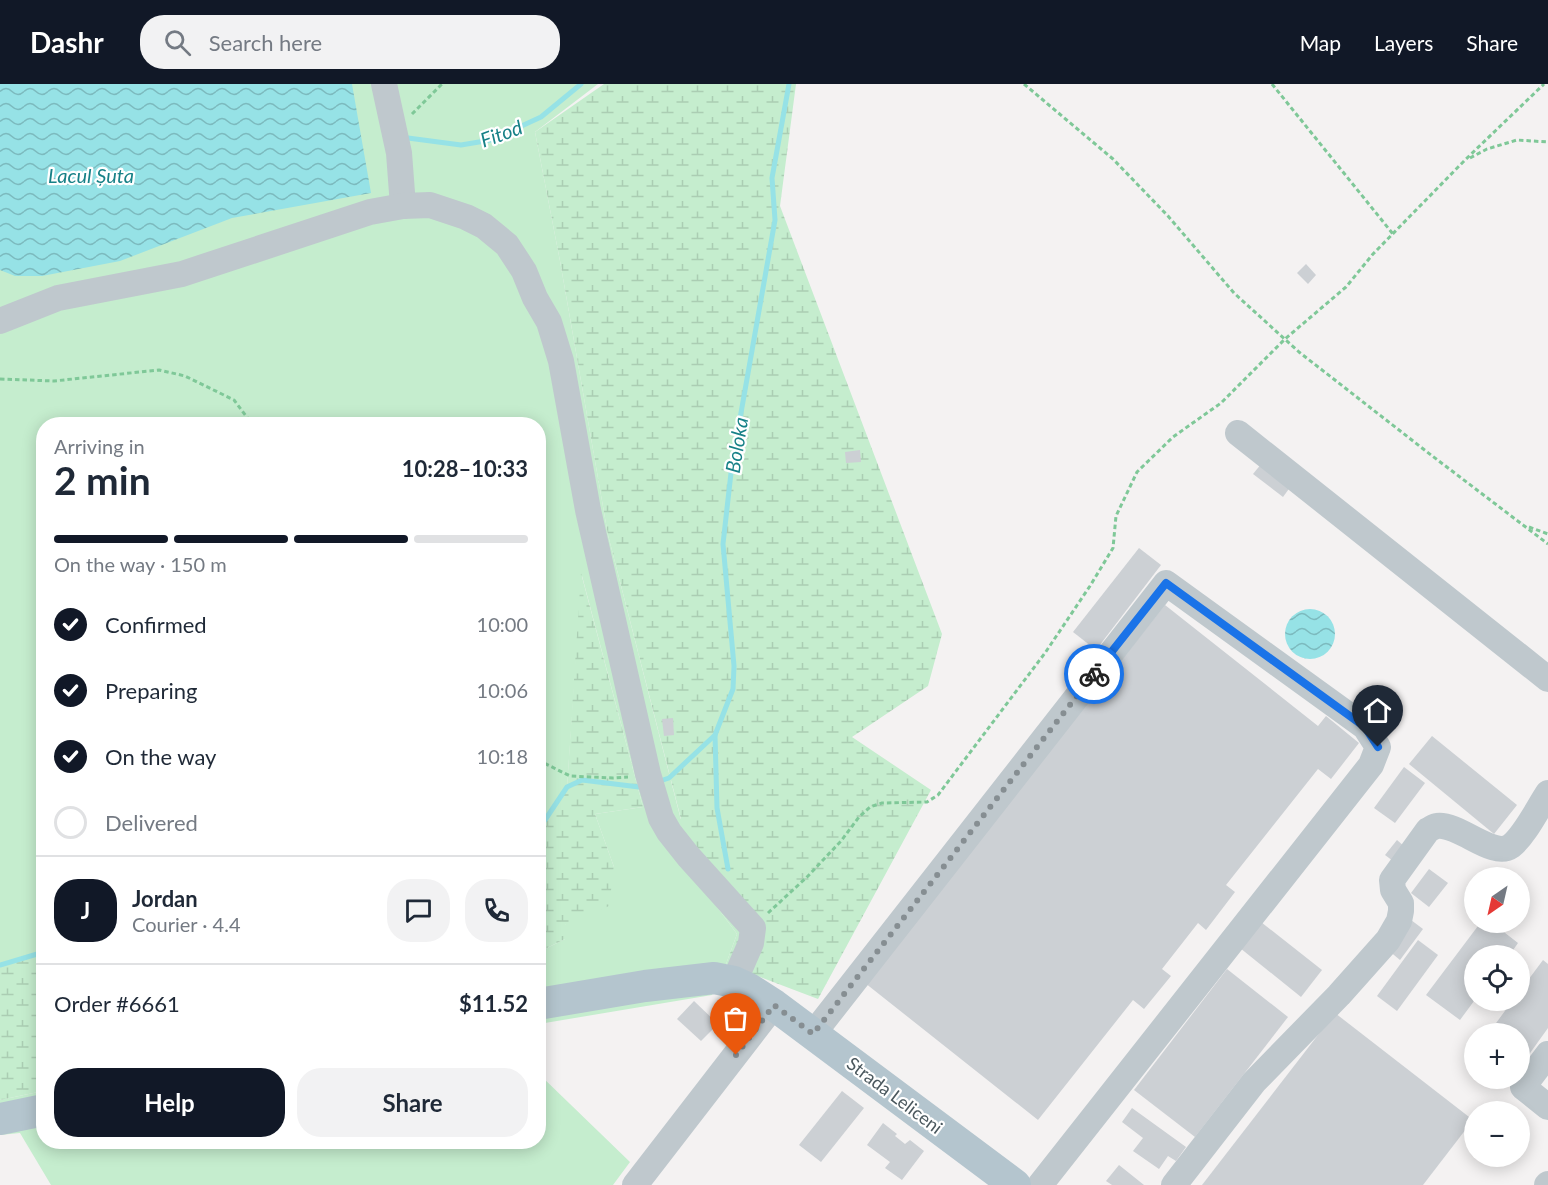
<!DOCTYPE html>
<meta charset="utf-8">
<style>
:root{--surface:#fff;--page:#f2f2f3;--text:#1f2937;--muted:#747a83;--line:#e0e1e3;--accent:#111827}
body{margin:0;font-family:Lato,sans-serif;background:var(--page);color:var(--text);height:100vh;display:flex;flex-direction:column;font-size:22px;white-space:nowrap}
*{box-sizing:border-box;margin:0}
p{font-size:20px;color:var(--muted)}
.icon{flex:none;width:33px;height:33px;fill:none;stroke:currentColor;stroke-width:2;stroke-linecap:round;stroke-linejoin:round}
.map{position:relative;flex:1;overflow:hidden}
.drawer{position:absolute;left:36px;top:333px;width:510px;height:732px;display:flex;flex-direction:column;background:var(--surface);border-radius:24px;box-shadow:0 3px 15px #0003}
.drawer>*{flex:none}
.needle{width:39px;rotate:214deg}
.buttons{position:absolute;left:1464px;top:783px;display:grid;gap:12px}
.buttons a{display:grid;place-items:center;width:66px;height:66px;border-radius:50%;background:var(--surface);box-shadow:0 3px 15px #0003;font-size:30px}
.pin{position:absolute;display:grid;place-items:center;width:51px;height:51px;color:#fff;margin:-62px -26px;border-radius:50% 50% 50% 0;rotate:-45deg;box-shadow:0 0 6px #0007}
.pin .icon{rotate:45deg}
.courier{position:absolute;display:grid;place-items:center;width:60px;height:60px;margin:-30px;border:4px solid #1a73e8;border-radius:50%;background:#fff;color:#222;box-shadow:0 2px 8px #0007}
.head em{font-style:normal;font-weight:700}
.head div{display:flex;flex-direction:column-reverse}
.head{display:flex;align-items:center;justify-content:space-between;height:102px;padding:0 18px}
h1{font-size:39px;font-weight:700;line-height:45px}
.bar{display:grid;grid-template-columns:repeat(4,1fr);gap:9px 6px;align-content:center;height:72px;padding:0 18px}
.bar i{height:8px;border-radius:4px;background:var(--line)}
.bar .selected{background:var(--accent)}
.bar p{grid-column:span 4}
.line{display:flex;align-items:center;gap:15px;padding:0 18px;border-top:2px solid var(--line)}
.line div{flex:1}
.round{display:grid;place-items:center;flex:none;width:63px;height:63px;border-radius:24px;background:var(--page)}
ol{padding:0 18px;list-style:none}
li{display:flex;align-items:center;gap:18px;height:66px}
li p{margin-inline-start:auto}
li .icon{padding:6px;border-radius:50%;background:var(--accent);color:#fff;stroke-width:4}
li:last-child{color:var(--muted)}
li i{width:33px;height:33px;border:3px solid var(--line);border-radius:50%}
.button{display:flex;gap:12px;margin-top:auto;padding:12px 18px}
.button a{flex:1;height:69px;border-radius:24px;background:var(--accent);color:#fff;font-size:24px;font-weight:700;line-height:69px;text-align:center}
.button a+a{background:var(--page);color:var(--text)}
header{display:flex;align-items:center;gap:36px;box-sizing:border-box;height:84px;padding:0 30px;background:var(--accent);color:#fff}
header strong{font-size:28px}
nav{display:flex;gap:33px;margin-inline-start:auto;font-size:21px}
.search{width:420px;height:54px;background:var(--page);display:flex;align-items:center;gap:15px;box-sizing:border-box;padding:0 21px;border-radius:24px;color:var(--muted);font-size:22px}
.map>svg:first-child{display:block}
.green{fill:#c5edce}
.wetland{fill:url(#wetland-marsh)}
.water{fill:url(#water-waves)}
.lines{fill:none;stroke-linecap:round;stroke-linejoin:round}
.stream{stroke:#96e2e6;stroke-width:5}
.building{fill:#ccd0d4}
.path{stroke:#7fc898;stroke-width:3;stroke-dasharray:4.5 3;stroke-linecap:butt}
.minor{stroke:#bfc8cd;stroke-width:26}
.major{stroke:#b4c5ce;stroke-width:32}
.done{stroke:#868e92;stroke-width:6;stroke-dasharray:0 10.8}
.route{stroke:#1a73e8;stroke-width:8}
.labels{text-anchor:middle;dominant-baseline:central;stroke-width:4.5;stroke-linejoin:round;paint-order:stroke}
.street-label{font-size:18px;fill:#4b585e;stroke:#fff}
.water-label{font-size:20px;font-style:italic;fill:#178187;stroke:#fff}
</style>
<header>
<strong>Dashr</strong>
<div class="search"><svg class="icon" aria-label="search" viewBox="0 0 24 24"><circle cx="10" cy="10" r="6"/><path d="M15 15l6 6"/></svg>Search here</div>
<nav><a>Map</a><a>Layers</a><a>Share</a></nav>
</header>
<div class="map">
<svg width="1548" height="1101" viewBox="0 0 1548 1101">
<defs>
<pattern id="wetland-marsh" width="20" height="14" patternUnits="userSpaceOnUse" patternTransform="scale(1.5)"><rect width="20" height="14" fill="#c5edce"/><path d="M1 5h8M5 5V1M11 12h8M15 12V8" fill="none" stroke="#abcdb3"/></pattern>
<pattern id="water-waves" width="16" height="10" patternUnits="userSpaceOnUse" patternTransform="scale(1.5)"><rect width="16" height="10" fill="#96e2e6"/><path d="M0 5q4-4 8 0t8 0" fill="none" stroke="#7cbabe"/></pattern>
</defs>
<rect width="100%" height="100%" fill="#f4f2f2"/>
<g class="green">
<path d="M0,0h598l-63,48 25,129 48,274 73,285 -37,-12 93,126 -11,30 -14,31 -173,29 -1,-35 2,-1 -1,-2v-21l4,-15 22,-11v-14l49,-58 -19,-53 48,-7 -61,-231 -15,211 -22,33 -6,6 -1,-402h-494l-1,528 -43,13z"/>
<path d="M539,990l91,88 -17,23h-562l-31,-52 -20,2v-35l43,-9 1,51h494z"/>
</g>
<g class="wetland">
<path d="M604,0h192l-16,122 162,428 -14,52 -76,51 79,53 -113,209 -92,-35 11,-30 -94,-127 -48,7 19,53 -5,39 -44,19v14l-22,11 -4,15v-139l6,-6 22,-33 14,-214 62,234 38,12 -73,-284 -48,-274 -25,-129z"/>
<path d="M43,868v139l-43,9v-135z"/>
</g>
<g class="water">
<path d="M0,0h352l19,109 -139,25 -112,43 -78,15h-27l-15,-6z"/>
<circle cx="1310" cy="550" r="25"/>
</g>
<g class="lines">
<g class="stream">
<path d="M408,54l53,7 30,-5 50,-23 40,-33"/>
<path d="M715,651l2,73 11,61"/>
<path d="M660,697l9,-3 46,-43 18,-46 1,-23 -11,-122 9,-80 43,-244 -3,-42 17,-94"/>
<path d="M538,742l7,-6 22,-33 15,-7 57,7"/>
<path d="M0,881l44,-13"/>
</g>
</g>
<g class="building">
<path d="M1306,180l10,11 -8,9 -11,-11z"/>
<path d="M860,366l1,12 -15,1 -1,-11z"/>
<path d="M1262,379l29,23 -8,11 -30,-23z"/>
<path d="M1139,464l22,17 -65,85 -23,-18z"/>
<path d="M1165,521l153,121 8,-10 33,27 -28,36 -13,-10 -92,116 9,7 -29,38 -8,-7 -36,46 9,7 -27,33 -11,-9 -95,120 -173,-137z"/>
<path d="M673,634l1,17 -10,1 -2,-17z"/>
<path d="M1432,652l85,69 -23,29 -85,-70z"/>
<path d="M1404,683l21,16 -30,40 -21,-15z"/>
<path d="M1397,756l8,7 -12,14 -8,-6z"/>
<path d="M1429,785l19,14 -19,24 -18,-14z"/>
<path d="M1411,836l12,9 -23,31 -12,-10z"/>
<path d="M1261,838l61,48 -21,27 -61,-49z"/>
<path d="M1481,838h10l27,21 -9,13h-35v45l-14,19 -34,-25z"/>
<path d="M1418,856l20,15 -41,56 -20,-15z"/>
<path d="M1543,876l5,4v64l-28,39v-33h-32l25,-34h7v-9z"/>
<path d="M1227,885l61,48 -93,120 -61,-47z"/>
<path d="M694,917l24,23 -17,17 -24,-22z"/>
<path d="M1335,929l138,107 -50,65h-221z"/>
<path d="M842,1007l22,17 -43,54 -22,-17z"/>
<path d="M1132,1024l54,39 -10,14 -8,-5 -9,13 -26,-18 10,-13 -21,-16z"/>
<path d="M883,1039l14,11 -2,2 10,8 5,-4 14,11 -22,29 -17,-12 5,-6 -23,-17z"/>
<path d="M1119,1081l25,20h-32l-6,-4z"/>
</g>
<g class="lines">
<g class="path">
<path d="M1024,0l89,75 55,57 66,77 65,59 132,103 117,89"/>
<path d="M1272,0l121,150"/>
<path d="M412,30l30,-30"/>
<path d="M1470,74l17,-9 30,-9 31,2"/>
<path d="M0,295l54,2 105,-11 26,6 49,24 18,24"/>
<path d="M1529,443l19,7"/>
<path d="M538,676l32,16 43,2 15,-1"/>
<path d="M768,829l40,-37 33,-35 18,-24 11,-10 12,-4 45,-1 11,-7 107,-142 45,-67 23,-38 3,-32 21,-44 36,-35 48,-34 64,-64 61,-52 27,-33 92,-94 79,-76"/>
</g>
<g class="minor">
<path d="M384,0l15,69 4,53"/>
<path d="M0,237l58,-23 124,-24 188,-62 33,-6 27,-1 36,12 18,9 23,19 17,26 11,27 14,24 12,39 27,149 60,264 13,44 8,14 19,24 65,72 -2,15 -17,39"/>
<path d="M1238,349l310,246"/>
<path d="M813,950l353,-451 199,144 13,20 -7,18 -331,420"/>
<path d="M1548,970l-25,33 25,20"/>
<path d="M635,1101l139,-180"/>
<path d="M1174,1101l80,-103 85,-87 49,-55 11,-19 2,-10v-8l-8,-13 -1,-10 36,-50c3,-1 6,-4 9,-4 22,-3 56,33 74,20 14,-11 27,-38 37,-53"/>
<path d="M1547,1101l1,-1"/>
</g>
<g class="major">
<path d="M538,920l107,-18 69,-8 20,4 15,7 25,16 241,180"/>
<path d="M0,1035l44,-9"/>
</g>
</g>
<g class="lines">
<path class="done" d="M736,971l38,-50 39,29 281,-360"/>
<path class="route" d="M1094,590l72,-91 199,144 13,20"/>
</g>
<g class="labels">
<g class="street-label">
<text transform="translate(895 1011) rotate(37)">Strada Leliceni</text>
</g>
<g class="water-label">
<text transform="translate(501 49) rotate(-20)">Fitod</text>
<text x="91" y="91">Lacul Șuta</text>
<text transform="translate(736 361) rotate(-81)">Boloka</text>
</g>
</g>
</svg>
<div class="buttons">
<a><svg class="needle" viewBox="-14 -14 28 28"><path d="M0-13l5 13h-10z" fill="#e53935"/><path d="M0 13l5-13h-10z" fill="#747a83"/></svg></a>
<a><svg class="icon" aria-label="locate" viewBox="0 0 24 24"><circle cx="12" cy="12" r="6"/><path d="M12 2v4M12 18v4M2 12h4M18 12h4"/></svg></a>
<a>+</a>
<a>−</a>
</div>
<div class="pin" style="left:736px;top:971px;background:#ea580c"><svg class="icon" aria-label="bag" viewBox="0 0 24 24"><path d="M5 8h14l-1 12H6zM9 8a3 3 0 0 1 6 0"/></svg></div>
<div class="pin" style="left:1378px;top:663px;background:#1f2937"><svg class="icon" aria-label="home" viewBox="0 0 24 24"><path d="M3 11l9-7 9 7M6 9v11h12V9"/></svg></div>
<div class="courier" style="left:1094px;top:590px"><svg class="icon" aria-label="bike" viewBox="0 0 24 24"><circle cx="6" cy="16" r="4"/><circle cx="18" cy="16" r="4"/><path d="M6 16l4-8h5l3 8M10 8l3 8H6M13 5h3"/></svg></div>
<section class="drawer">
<div class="head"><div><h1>2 min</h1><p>Arriving in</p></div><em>10:28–10:33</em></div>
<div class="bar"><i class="selected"></i><i class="selected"></i><i class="selected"></i><i></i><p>On the way · 150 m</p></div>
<ol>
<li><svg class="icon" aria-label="check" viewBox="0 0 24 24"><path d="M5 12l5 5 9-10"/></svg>Confirmed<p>10:00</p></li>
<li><svg class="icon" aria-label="check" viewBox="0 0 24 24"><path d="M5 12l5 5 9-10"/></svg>Preparing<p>10:06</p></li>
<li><svg class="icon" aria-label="check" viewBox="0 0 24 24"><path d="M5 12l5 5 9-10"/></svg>On the way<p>10:18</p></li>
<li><i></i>Delivered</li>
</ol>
<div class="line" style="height:108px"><b class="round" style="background:var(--accent);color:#fff">J</b><div><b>Jordan</b><p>Courier · 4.4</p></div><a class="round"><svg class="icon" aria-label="chat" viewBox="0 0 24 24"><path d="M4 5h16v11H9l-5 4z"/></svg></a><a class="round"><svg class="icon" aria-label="phone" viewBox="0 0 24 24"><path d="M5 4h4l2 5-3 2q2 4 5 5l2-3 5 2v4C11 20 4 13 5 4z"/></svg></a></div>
<div class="line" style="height:78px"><div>Order #6661</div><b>$11.52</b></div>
<div class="button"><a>Help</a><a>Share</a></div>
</section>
</div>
